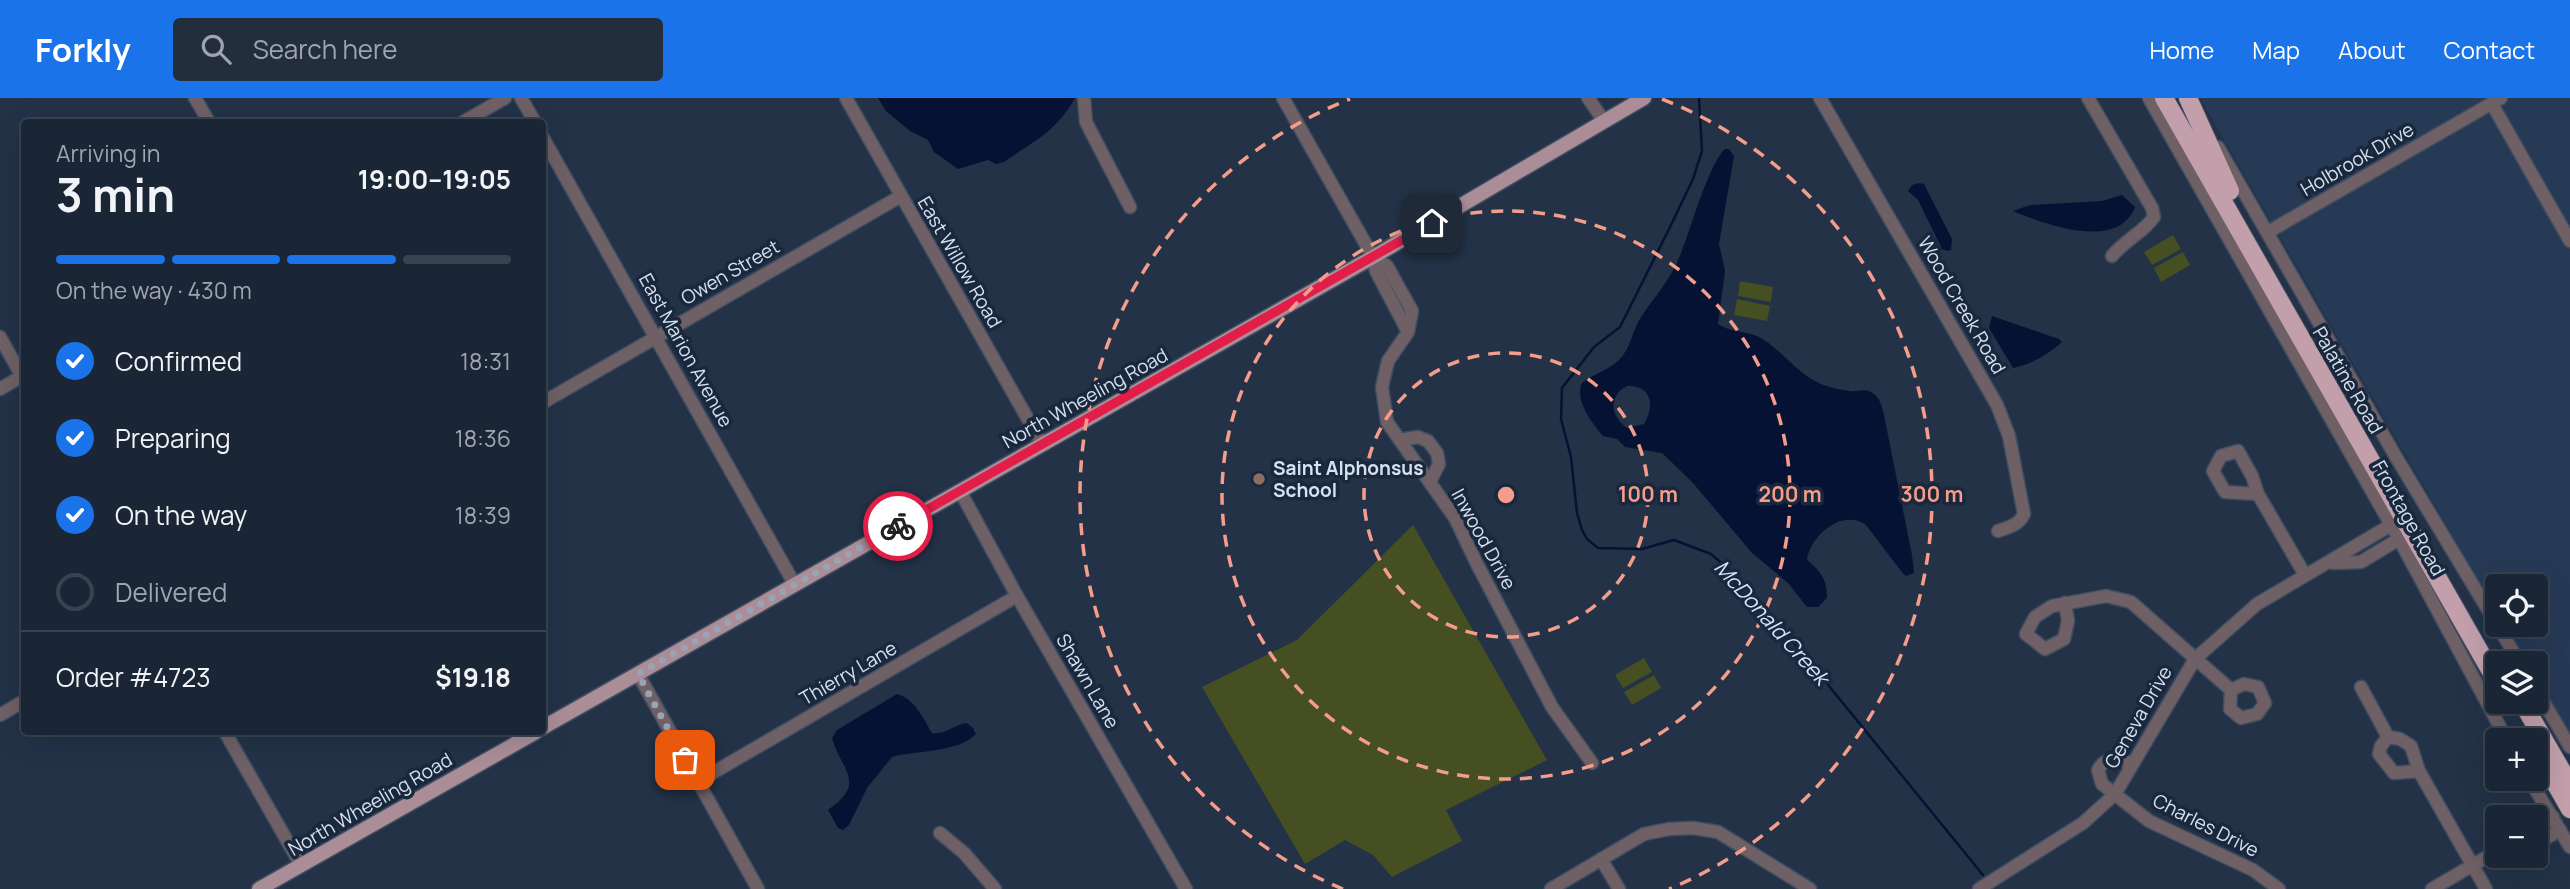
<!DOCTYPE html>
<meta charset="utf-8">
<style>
:root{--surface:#1a2635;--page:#232e3d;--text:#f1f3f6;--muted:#9fa5ad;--line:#384350;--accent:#1a73e8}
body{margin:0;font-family:Manrope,sans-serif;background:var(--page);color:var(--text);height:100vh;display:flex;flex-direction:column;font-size:26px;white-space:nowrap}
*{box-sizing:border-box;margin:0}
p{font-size:23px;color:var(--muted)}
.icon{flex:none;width:38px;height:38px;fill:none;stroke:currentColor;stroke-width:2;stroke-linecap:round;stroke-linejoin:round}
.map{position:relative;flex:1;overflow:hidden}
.panel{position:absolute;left:21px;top:21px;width:525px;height:616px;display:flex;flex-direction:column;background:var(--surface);border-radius:7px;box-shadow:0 7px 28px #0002,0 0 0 2px var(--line)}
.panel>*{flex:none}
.fabs{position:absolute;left:2485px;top:476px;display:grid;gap:14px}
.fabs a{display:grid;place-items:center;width:63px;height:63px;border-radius:7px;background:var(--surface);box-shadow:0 7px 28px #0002,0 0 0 2px var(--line);font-size:35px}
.pin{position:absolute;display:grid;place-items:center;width:60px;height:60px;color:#fff;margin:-30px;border-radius:14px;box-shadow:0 4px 10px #0006}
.courier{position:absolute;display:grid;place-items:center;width:70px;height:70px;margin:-35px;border:5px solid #e11d48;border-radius:50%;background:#fff;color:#222;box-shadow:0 2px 9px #0007}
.summary em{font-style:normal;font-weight:700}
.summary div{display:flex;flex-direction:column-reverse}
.summary{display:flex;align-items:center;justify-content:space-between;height:119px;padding:0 35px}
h1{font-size:46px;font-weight:700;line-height:52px}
.bar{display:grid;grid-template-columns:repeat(4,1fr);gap:10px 7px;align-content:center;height:84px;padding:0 35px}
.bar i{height:9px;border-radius:5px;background:var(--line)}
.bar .active{background:var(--accent)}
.bar p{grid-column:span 4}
.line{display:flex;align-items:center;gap:18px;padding:0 35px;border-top:2px solid var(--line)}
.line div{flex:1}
ol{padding:0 35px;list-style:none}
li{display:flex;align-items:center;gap:21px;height:77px}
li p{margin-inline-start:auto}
li .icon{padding:7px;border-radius:50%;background:var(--accent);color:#fff;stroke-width:4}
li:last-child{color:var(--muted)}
li i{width:38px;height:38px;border:4px solid var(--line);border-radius:50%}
header{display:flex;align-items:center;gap:42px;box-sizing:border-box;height:98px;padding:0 35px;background:var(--accent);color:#fff}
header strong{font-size:33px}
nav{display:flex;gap:38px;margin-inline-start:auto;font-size:24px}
.search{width:490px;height:63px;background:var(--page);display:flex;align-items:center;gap:18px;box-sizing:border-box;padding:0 24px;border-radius:7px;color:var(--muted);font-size:26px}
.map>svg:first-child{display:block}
.built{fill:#273a55}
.green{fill:#464f22}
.water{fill:#061234;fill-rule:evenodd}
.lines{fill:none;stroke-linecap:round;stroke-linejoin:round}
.stream{stroke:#061234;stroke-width:2.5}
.minor-casing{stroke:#404e62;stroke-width:15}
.major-casing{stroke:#404e62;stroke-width:17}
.highway-casing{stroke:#404e62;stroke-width:20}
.minor{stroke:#6e6065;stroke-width:12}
.major{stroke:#aa8d97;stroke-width:14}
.highway{stroke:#c29fab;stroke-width:18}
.done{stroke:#98a4b4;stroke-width:7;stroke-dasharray:0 12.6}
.route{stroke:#e11d48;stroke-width:9}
.ring{fill:none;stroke:#f49d8b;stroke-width:3.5;stroke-dasharray:12 9}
.education-dot{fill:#8d6e63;stroke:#19283d;stroke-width:2.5}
.labels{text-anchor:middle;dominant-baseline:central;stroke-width:7;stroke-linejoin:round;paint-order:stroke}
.street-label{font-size:19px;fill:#d7e1ef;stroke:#19283d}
.poi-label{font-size:19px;font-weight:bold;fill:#d7e1ef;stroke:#19283d;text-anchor:start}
.water-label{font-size:21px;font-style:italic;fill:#d7e4ff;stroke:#19283d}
.centre{fill:#f49d8b;stroke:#19283d;stroke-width:3.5}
.ring-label{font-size:21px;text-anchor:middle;font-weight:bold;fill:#f49d8b;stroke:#19283d;stroke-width:7;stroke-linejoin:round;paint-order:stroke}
</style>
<header>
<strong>Forkly</strong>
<div class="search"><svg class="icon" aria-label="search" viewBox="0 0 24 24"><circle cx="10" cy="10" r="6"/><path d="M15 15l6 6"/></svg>Search here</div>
<nav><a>Home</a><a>Map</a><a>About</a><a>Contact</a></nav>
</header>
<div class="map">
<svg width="2570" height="791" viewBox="0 0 2570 791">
<rect width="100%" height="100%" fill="#233247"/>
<path class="built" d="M2200,0h370v641l-34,-59v-17h-10l-22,-38h32v-39h-39v27z"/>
<g class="green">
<path d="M2173,137l8,14 -29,16 -8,-13z"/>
<path d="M2183,154l7,13 -29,17 -7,-14z"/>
<path d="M1740,183l33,6 -2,15 -33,-6z"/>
<path d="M1737,201l33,7 -3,15 -33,-6z"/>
<path d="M1413,427l134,235 -101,50 16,31 -70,36 -19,-22 -28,-15 -40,24 -103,-177 95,-47z"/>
<path d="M1644,560l8,14 -29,16 -8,-13z"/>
<path d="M1654,577l7,13 -29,17 -8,-13z"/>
</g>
<g class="water">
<path d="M878,0h197c-20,35 -40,42 -71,64l-8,2 -8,-4 -30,9 -24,-17 -6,-12 -18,-9 -24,-20z"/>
<path d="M1725,51h4l5,7 -15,88 6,27 -7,53c13,9 31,6 46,16 19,12 33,33 55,43 8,4 22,7 31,8 7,1 15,-3 21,1 9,5 11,14 13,23l28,140 2,18 -8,3 -5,-5 -35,-46c-24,-17 -56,11 -59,35 14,12 20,19 20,38l-9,9h-11l-19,-24 -36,-30 -59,-70 -31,-30 -37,-6 -8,-8 -14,-3c-11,-13 -29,-36 -21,-53 11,-9 27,-13 37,-23 12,-12 13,-29 22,-43 14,-21 31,-39 40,-64 9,-22 28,-90 44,-104zM1627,288c25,-1 28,20 17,38l-17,4c-17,-12 -19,-32 0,-42z"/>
<path d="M1919,85l5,1 28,55 -1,11 -4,1 -5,-2 -24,-49 -10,-9 4,-6z"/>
<path d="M2122,97l13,12c-17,45 -91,17 -122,4l17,-6 72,-4z"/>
<path d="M1992,218l67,23 3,3c-15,13 -30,22 -49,26l-24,-40z"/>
<path d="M897,596c18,5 26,24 35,39 15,2 22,-9 35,-10l6,5 3,6c-18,19 -60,16 -84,23l-25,31 -18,37 -6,5 -5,-2 -10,-18c40,-28 13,-39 4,-72l5,-8z"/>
</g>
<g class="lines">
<path class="stream" d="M1699,0l3,53 -9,28 -21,44 -52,104 -26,20 -32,41 -1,31 10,38 6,56 5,17 5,9 11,9 44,1 32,-9 37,14 23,20 42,47 207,254"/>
<defs>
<g id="minor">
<path d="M195,0l14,24"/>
<path d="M521,0l14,24"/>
<path d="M846,0l196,346"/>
<path d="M1084,0l2,24 44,85"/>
<path d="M1283,0l90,159 3,14 31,59"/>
<path d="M1588,0l16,23"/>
<path d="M1820,0l177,307 12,31 15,78c-5,11 -15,13 -26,17"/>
<path d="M2088,0l64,110 2,9c-9,14 -29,23 -42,39"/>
<path d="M2149,0l250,441 108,201"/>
<path d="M2492,6l78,137"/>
<path d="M463,24l42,-24"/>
<path d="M542,38l253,449"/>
<path d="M2218,49l178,310 124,206"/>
<path d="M2268,134l233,-134"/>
<path d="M1373,159l14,9 25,45 -4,21 -20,29 -6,26 5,35 68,96 22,46 75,143 40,56"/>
<path d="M0,239l24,43"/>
<path d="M0,291l24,-14"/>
<path d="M542,305l359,-207"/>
<path d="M1400,342l18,-3 10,4 9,12 2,11 -9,18"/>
<path d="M960,393l57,105 169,293"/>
<path d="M2258,396l-33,-2 -12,-21 8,-15 17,-5 14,25 6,18 47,81"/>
<path d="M2333,465l28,-1 38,-23"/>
<path d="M2065,505l3,18 -4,18 -19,10 -19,-15 9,-17 17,-11 54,-10 25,6 100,88"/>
<path d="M638,576l120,215"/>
<path d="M2244,586l14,3 7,16 -8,11 -16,4 -11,-9 1,-19z"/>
<path d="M2361,589l27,50 12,2 11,7 8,25 67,118"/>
<path d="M2536,591l34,58"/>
<path d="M0,617l24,-14"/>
<path d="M225,634l76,133"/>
<path d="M2388,639l-7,9 -2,8 15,19 25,-2"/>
<path d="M2132,665c-14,-3 -26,-8 -34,7l4,14 47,37 104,49 26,19"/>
<path d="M2529,681l41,68"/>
<path d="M697,684l320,-186"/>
<path d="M2536,729l17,-10"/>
<path d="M940,735l24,20 31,36"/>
<path d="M2536,746l24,-14"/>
<path d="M1601,761l18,30"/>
<path d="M1551,791l93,-55 25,-5 24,-1 25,4 92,57"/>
<path d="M1979,791l104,-66 32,-29 80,-135 62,-55 134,-79"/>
<path d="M2432,791l65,-38"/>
</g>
<g id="major">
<path d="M542,630l831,-471 271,-159"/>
<path d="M259,791l277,-157"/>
</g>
<g id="highway">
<path d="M2164,0l333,584"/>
<path d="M2188,0l42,93"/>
<path d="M2522,604l48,83"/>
<path d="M2550,676l20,35"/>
</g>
</defs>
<use href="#minor" class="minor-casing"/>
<use href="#major" class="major-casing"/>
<use href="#highway" class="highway-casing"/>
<use href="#minor" class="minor"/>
<use href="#major" class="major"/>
<use href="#highway" class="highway"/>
</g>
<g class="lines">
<path class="done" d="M685,662l-47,-86 260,-148"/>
<path class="route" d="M898,428l534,-303"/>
</g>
<g class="ring">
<circle cx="1506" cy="397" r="142"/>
<circle cx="1506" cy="397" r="284"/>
<path d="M1343 791A426 426 0 0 1 1350 1M1662 1A426 426 0 0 1 1669 791"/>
</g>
<circle class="education-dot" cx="1259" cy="381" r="7"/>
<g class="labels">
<g class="street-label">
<text transform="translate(2357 61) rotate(-30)">Holbrook Drive</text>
<text transform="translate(960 164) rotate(60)">East Willow Road</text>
<text transform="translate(730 174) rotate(-30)">Owen Street</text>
<text transform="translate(1962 207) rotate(60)">Wood Creek Road</text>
<text transform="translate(686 252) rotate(61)">East Marion Avenue</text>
<text transform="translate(2348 282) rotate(60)">Palatine Road</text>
<text transform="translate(1085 300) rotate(-29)">North Wheeling Road</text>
<text transform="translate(2409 420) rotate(61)">Frontage Road</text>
<text transform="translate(1484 441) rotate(61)">Inwood Drive</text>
<text transform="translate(848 575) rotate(-30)">Thierry Lane</text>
<text transform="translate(1088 583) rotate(60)">Shawn Lane</text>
<text transform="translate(2138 619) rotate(-60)">Geneva Drive</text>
<text transform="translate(370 706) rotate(-30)">North Wheeling Road</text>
<text transform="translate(2206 727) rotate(27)">Charles Drive</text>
</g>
<g class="poi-label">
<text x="1273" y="370">Saint Alphonsus<tspan x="1273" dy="22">School</tspan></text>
</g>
<g class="water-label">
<text transform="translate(1772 524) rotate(48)">McDonald Creek</text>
</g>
</g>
<circle cx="1506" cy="397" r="10" class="centre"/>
<g class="ring-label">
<text x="1648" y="404">100 m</text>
<text x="1790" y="404">200 m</text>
<text x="1932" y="404">300 m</text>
</g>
</svg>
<div class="fabs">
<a><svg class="icon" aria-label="locate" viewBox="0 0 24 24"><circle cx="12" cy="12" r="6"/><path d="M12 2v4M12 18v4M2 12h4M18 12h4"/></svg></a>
<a><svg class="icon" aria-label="layers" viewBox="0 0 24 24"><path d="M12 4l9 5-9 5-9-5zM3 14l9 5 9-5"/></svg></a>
<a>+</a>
<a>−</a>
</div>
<div class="pin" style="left:685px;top:662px;background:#ea580c"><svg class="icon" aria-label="bag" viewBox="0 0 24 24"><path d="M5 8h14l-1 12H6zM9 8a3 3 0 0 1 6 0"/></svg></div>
<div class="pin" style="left:1432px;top:125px;background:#1f2937"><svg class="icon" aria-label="home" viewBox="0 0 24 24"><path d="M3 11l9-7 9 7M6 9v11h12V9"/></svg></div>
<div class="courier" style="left:898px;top:428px"><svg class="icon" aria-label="bike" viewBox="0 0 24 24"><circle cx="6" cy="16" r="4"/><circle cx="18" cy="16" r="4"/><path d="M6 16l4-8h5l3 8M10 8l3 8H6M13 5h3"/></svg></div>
<section class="panel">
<div class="summary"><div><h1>3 min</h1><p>Arriving in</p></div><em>19:00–19:05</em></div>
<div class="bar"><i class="active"></i><i class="active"></i><i class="active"></i><i></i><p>On the way · 430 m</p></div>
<ol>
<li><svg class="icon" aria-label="check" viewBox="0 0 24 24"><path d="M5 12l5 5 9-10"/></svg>Confirmed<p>18:31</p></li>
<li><svg class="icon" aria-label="check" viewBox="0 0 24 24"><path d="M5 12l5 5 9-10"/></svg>Preparing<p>18:36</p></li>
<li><svg class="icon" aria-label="check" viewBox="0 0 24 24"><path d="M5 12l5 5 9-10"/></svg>On the way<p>18:39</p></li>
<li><i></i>Delivered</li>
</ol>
<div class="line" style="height:91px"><div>Order #4723</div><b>$19.18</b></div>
</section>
</div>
